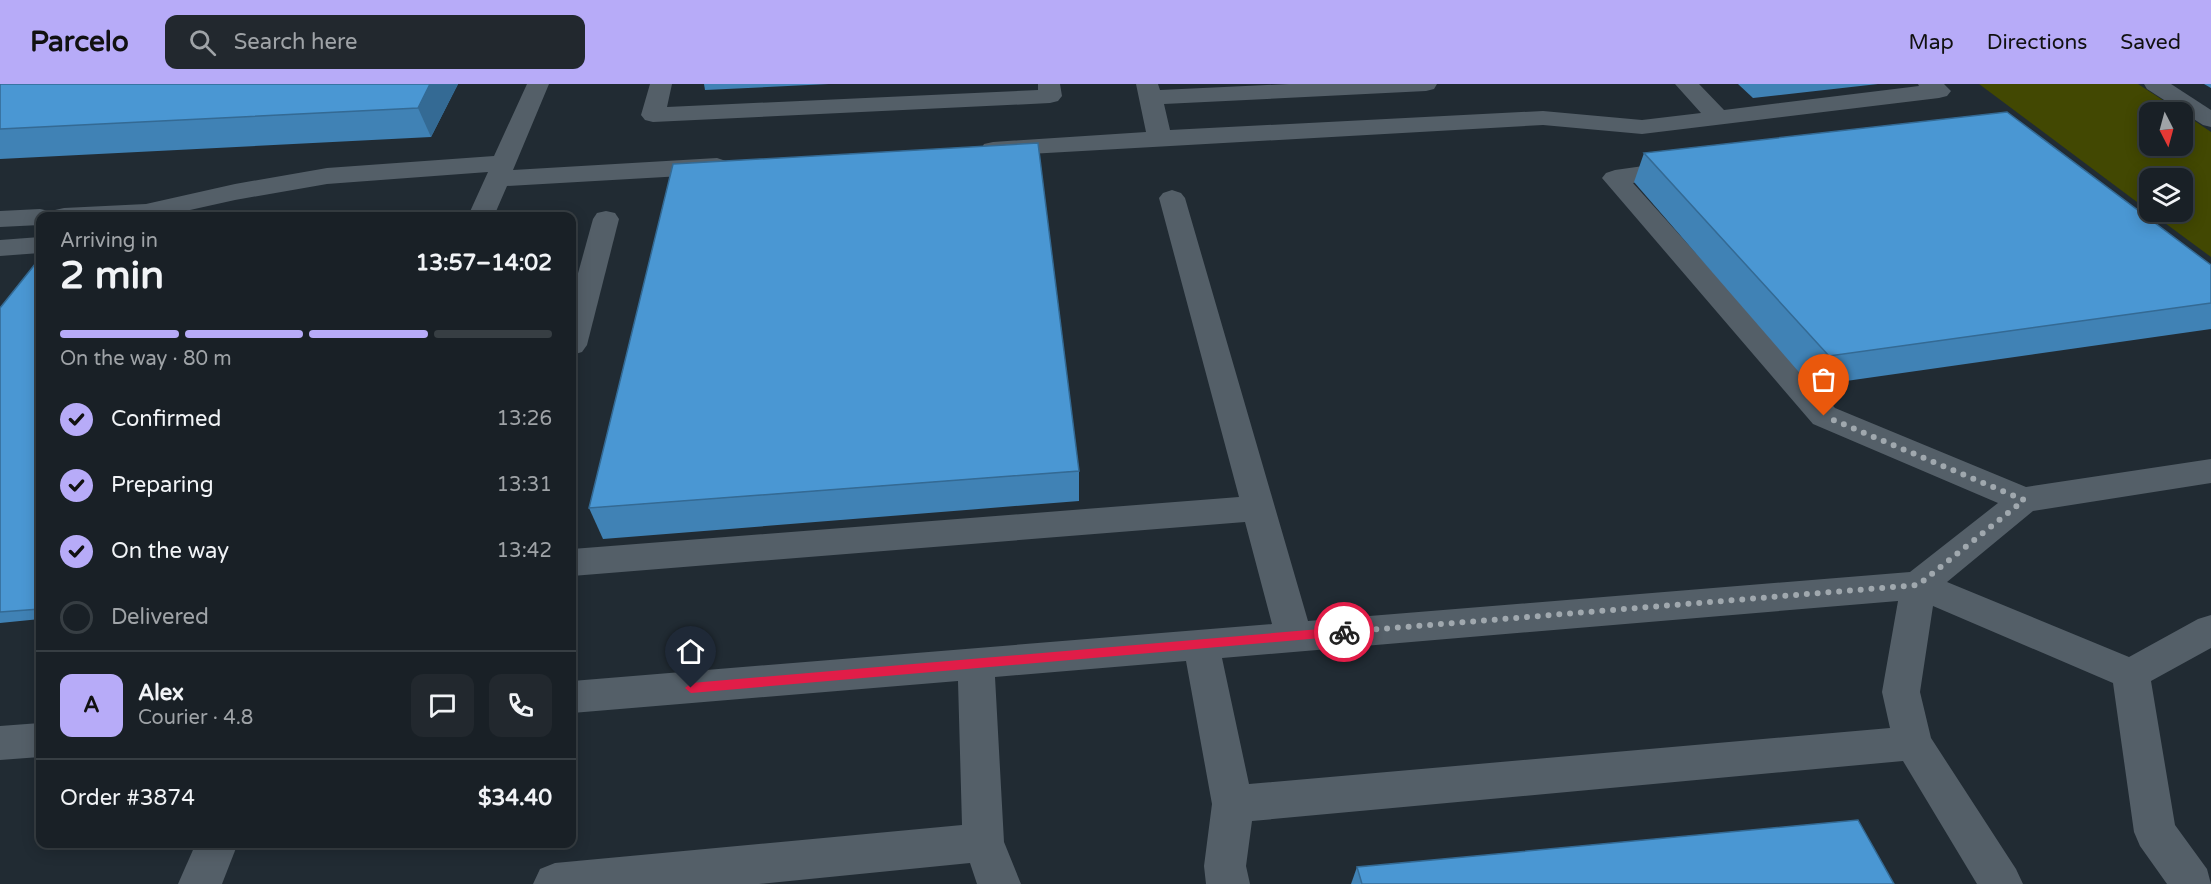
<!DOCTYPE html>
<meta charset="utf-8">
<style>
:root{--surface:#192026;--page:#22282e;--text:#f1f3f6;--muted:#9fa3a7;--line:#373e43;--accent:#b7abf8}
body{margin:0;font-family:"Varela Round",sans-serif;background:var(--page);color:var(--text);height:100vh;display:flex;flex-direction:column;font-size:22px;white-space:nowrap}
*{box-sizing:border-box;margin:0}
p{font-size:20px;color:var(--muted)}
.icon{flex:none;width:33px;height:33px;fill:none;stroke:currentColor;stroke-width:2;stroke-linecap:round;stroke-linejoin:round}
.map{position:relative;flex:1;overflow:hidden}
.drawer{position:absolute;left:36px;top:128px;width:540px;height:636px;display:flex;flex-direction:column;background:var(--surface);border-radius:12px;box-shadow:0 3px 15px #0003,0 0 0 2px var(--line)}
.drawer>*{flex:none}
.needle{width:39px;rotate:174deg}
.buttons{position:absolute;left:2139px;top:18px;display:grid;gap:12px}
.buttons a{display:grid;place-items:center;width:54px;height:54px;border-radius:12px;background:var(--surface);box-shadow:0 3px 15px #0003,0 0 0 2px var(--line);font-size:30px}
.pin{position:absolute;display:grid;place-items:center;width:51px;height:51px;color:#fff;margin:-62px -26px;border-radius:50% 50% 50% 0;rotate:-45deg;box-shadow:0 0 6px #0007}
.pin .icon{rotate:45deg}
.courier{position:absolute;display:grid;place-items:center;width:60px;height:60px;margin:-30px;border:4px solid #e11d48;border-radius:50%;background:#fff;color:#222;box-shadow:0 2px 8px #0007}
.summary em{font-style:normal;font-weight:800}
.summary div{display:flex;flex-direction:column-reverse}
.summary{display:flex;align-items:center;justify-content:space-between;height:102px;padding:0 24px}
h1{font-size:39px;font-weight:800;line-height:45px}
.bar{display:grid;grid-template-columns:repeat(4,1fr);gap:9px 6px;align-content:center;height:72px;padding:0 24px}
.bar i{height:8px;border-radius:4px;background:var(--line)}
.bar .on{background:var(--accent)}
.bar p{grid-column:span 4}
.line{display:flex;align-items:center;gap:15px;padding:0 24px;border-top:2px solid var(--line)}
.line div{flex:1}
.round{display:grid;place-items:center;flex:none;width:63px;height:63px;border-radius:12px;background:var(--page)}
ol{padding:0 24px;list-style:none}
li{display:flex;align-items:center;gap:18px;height:66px}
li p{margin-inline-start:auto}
li .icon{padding:6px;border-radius:50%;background:var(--accent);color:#111;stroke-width:4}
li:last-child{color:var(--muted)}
li i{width:33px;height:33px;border:3px solid var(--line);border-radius:50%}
header{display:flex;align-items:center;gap:36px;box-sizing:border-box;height:84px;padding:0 30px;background:var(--accent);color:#111}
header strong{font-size:28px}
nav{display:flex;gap:33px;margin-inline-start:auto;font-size:21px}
.search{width:420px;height:54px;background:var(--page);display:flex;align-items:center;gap:15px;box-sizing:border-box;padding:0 21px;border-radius:12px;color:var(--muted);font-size:22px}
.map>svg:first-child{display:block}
.green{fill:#424802}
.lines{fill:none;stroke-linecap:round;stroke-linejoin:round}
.minor{fill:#545f68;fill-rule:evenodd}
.wall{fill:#4082b5}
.shaded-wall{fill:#346a94}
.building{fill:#4a97d3;stroke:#346a94;stroke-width:1.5}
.route{fill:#e11d48}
.done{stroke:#a0a8ae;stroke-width:6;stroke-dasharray:0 10.8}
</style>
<header>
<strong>Parcelo</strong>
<div class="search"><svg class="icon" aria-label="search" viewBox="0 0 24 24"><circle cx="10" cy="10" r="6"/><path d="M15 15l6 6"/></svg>Search here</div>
<nav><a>Map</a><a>Directions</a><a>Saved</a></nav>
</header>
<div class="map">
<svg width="2211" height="800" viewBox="0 0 2211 800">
<rect width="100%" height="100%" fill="#212b33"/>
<path class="green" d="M1979,0h159l43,28h-31v34h32l1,-33 28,19v125l-61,-45h32v-34h-32l-1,33z"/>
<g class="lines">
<g class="minor">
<path d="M527,0h22l-36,86 204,-12 9,3 4,5 -4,5 -9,3 -210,12 -13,30h-26l20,-44 -161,12 -92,16 -72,16h-123v9l-40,2v-16l40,-2 9,2 3,4 3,-5 9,-2 82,-4 89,-20 92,-16 167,-12z"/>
<path d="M650,0h22l-5,23 371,-17v-6h22l2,12 -4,5 -8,2 -397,19 -8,-2 -4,-5z"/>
<path d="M1136,0h22l2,6 129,-6h148l-3,5 -8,2 -262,13 6,26 373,-19 99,9 59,-7 -26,-29h24l25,26 195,-24 -1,-2h26l7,7 -4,5 -8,2 -297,36 -99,-9 -550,31 -9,-2 -3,-5 3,-5 9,-2 153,-10z"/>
<path d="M2144,0h27l40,26v17l-8,-2 -56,-36z"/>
<path d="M1679,77l9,3 4,5 -4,5 -55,9 202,225 191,79 185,-28v24l-178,28 -86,71 182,75 69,-38 13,-4v33l-60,33 24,144 32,44 4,15h-44l-27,-38 -6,-14 -21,-149 -180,-77 -13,86 11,46 85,131 7,15h-46l-74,-123 -651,60 -6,45 4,18h-44l-2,-18 8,-62 -26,-143 -191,16 9,165 17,42h-44l-7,-21 -211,21h-226l7,-15 15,-6 407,-38 -4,-144 -386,32v-32l700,-57 -27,-102 -673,54v-27l667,-52 -80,-299 4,-5 9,-3 9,3 4,5 123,423 602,-49 88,-69 -185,-79 -211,-246 4,-5 9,-3zM1898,517l-16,91 8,36 -641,56 -27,-126z"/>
<path d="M606,127l9,2 4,6 -32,126 -5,7 -10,3v-60l21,-76 4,-6z"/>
<path d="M40,153v16l-40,3v-16z"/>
<path d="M40,639v34l-40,3v-34z"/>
<path d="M196,759h42l-16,41h-44z"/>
</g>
</g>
<g class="wall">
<path d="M0,0h458l-27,53 -431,22z"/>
<path d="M704,0h125l-124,6z"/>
<path d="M1738,0h140l-125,14z"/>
<path d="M2204,0h7v4z"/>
<path d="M1644,69l567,112v64l-400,57 -177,-204z"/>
<path d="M40,174v361l-40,4v-315z"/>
<path d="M1079,387v30l-476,38 -14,-31z"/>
<path d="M1357,783l537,17h-543z"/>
</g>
<path class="shaded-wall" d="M430,0h28l-27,53 -13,-29z"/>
<g class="building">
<path d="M0,0h430l-12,24 -418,21z"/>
<path d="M2007,28l204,153v38l-382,53 -185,-203z"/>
<path d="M1038,59l41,328 -490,37 84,-344z"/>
<path d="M40,174v351l-40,3v-304z"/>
<path d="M1858,736l36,64h-532l-5,-17z"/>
</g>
<path class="route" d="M1344,543l5,5 -5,4 -653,57 -6,-5 6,-5z"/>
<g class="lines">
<path class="done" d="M1344,548l574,-47 106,-85 -200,-84"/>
</g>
</svg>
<div class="buttons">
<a><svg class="needle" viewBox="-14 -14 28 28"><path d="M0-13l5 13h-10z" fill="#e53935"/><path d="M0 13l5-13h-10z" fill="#9fa3a7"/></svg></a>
<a><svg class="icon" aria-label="layers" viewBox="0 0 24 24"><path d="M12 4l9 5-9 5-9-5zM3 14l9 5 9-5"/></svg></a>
</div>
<div class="pin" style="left:1824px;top:332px;background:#ea580c"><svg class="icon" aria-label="bag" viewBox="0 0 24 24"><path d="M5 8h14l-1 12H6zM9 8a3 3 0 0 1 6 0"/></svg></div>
<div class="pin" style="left:691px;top:604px;background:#1f2937"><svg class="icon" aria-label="home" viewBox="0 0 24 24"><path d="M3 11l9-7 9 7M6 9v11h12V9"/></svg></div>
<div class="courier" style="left:1344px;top:548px"><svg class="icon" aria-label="bike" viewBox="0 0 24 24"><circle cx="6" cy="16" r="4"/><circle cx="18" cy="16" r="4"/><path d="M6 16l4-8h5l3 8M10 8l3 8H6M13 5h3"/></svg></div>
<section class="drawer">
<div class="summary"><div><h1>2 min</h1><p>Arriving in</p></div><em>13:57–14:02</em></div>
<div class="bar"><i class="on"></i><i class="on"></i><i class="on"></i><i></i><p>On the way · 80 m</p></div>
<ol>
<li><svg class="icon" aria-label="check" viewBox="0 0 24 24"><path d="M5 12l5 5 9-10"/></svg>Confirmed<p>13:26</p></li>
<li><svg class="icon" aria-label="check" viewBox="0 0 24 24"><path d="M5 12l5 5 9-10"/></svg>Preparing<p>13:31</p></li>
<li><svg class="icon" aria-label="check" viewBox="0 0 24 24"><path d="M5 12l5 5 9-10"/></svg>On the way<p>13:42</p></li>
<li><i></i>Delivered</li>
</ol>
<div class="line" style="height:108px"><b class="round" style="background:var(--accent);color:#111">A</b><div><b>Alex</b><p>Courier · 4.8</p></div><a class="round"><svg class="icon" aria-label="chat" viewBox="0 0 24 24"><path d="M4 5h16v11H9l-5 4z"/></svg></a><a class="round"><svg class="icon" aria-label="phone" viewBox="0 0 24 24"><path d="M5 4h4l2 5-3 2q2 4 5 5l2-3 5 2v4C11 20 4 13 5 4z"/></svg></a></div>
<div class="line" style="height:78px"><div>Order #3874</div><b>$34.40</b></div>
</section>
</div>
